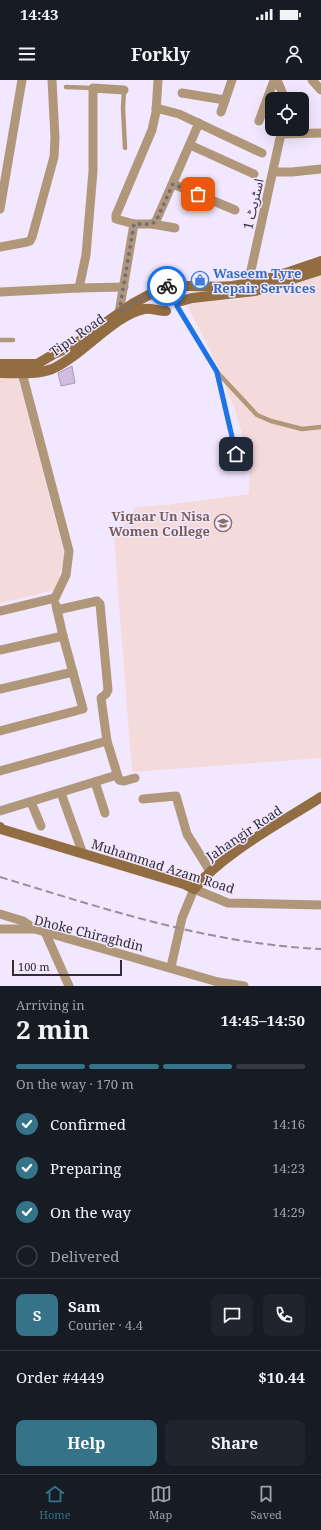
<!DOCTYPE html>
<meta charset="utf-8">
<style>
:root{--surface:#171b24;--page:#20242c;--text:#f1f3f6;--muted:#9ea1a6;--line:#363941;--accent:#347388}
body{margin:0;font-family:"Noto Serif","Noto Sans Arabic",serif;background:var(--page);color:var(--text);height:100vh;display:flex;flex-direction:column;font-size:15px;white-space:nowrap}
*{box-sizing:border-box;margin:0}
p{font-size:13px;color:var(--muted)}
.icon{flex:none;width:22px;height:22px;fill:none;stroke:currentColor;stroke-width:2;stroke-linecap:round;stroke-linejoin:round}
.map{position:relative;height:906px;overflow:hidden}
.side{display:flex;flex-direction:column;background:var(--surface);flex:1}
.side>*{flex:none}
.buttons{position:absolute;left:265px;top:12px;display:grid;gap:8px}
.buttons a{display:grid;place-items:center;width:44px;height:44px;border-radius:8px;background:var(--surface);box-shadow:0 4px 16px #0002;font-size:20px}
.scale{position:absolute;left:12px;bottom:10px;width:110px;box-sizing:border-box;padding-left:4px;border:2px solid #312d36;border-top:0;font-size:11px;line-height:14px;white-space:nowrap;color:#312d36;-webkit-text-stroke:3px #f1e7fe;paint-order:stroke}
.pin{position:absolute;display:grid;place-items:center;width:34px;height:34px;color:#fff;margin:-17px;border-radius:8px;box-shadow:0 2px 6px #0006}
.courier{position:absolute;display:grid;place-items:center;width:40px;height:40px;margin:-20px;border:3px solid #1a73e8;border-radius:50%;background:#fff;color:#222;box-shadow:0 1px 5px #0007}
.overview em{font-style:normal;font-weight:700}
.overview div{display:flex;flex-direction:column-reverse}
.overview{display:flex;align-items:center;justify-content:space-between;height:68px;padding:0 16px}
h1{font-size:26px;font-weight:700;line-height:30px}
.bar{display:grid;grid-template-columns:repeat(4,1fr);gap:6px 4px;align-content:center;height:48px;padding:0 16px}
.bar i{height:5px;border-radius:3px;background:var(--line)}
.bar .selected{background:var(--accent)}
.bar p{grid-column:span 4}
.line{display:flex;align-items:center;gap:10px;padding:0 16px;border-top:1px solid var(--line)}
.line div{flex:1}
.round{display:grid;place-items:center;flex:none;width:42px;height:42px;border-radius:8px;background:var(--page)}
ol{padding:0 16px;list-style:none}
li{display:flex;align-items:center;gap:12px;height:44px}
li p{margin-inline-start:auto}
li .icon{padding:4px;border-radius:50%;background:var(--accent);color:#fff;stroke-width:4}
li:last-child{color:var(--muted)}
li i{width:22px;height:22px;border:2px solid var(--line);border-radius:50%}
.button{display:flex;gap:8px;margin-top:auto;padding:8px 16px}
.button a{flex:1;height:46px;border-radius:8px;background:var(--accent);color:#fff;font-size:16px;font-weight:700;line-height:46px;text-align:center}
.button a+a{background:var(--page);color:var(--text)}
.status{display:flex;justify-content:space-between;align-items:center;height:28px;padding:0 20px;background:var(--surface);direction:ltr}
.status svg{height:11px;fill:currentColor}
header{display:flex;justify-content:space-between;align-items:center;height:52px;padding:0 16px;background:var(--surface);font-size:18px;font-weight:700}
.tab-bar{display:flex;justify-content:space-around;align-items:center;height:56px;border-top:1px solid var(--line);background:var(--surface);font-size:11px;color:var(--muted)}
.tab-bar a{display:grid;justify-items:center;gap:2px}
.tab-bar .selected{color:var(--accent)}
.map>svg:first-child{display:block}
.education{fill:#f5dadc}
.building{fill:#cfbee2;stroke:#a99eb5}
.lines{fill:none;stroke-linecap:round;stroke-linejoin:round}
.lane{stroke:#b0977a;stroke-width:4.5}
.street{stroke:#b0977a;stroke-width:9}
.secondary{stroke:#926d41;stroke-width:10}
.rail{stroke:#968e9f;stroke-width:2;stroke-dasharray:8 4;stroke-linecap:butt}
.done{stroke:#746e7c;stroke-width:4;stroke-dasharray:0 7.2}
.route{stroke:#1a73e8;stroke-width:5}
.labels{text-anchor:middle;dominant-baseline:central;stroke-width:3;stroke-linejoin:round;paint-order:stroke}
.street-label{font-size:13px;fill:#312d36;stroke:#f1e7fe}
.shop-label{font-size:13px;font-weight:bold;fill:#366cbe;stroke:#f1e7fe;text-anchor:start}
.education-label{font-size:13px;font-weight:bold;fill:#785e54;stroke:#f1e7fe;text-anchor:end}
</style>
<div class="status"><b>14:43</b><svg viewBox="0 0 49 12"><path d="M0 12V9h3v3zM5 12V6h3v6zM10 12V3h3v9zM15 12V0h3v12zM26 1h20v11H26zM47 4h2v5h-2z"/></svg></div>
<header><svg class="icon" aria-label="menu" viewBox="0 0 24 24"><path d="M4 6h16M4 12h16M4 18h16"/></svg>Forkly<svg class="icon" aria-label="person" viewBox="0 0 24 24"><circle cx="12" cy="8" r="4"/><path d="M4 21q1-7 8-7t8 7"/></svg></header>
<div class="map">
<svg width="321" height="906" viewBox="0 0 321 906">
<rect width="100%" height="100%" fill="#f1e7fe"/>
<g class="education">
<path d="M321,194v484l-189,14 -18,-232 22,-33 30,-2 83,-11 1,-32 -15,-52 -23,-56 -27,-53 50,-1 45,-10z"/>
<path d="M0,298h18l47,179 -10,33 -55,13z"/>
</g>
<path class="building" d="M72,286l3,17 -14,3 -3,-13z"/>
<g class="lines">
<g class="lane">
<path d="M66,7l27,1"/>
<path d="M124,10l-1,18 2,40"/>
<path d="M177,226l40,66 40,43 14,6 31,8 19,-2"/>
<path d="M0,260h13"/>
<path d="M217,294l19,80"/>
</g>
<g class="street">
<path d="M277,0l8,19"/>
<path d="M312,0l9,10"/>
<path d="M124,10l-31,-2v83l-7,84 -7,33 45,-1"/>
<path d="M182,13l43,7"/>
<path d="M156,28l23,6 83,39"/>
<path d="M221,32l11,-32"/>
<path d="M259,41l14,-38"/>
<path d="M281,54l40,-1"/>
<path d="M190,65l64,29"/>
<path d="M273,92h19l29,-3"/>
<path d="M173,104l62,26"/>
<path d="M0,129l22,-129"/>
<path d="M134,144l-18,-5v-4l36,-85 4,-18 2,-32"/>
<path d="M152,144l23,4"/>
<path d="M0,167l27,-5 3,-1 2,-4 22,-80 1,-19 -3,-58"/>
<path d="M248,204l34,-155"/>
<path d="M0,212l79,-4"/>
<path d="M119,233l15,-89h18l4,-3 43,-98"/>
<path d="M22,293l47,178 -3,24 -11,23"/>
<path d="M57,530l40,-9 3,3 8,86 -2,4 -5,4 6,43 12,39 5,1 11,-3"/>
<path d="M0,531l55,-13"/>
<path d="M0,570l63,-14"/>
<path d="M0,609l73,-17"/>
<path d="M0,651l83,-22 -20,-73 -7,-31"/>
<path d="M0,691l107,-30"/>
<path d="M95,702l10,31"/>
<path d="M61,713l22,61"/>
<path d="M143,719l33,-3 11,38 23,37"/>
<path d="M31,722l10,24"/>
<path d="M0,731l117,-36"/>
<path d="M0,834l23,7 12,8"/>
<path d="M0,849h35l10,3 173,50 26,4"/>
<path d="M45,852l24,54"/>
<path d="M171,887l11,-49 12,-29 34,14 93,2"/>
</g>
<g class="secondary">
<path d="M167,206c21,-1 43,2 65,0 31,-4 60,-15 89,-25"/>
<path d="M178,222l14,-4 63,-7 66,-21"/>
<path d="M0,284h37l17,-10 18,-8 60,-42 26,-14"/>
<path d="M0,293c16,0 37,2 52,-4 30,-13 62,-54 92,-60 8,-1 14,2 22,2"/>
<path d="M0,747l1,2 183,55 10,5c30,-37 87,-66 127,-92"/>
</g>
<path class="rail" d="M0,797c105,32 210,67 321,72"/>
</g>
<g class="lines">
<path class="done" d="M167,206l-5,1 -30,17 -13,9 15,-89h18l4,-3 17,-37 25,10"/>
<path class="route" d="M167,206c10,2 14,11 10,20l40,66 19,82"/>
</g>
<defs>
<symbol id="shop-ring" viewBox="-11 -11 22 22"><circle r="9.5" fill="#f1e7fe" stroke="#3f7fe0" stroke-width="1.5"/><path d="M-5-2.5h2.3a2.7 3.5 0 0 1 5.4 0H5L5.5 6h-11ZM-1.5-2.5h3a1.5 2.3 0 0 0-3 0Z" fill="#3f7fe0"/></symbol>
<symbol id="university-ring" viewBox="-11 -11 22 22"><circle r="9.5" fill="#f1e7fe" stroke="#8d6e63" stroke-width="1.5"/><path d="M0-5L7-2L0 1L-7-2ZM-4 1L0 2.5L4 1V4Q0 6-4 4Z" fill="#8d6e63"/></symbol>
</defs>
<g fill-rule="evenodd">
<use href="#shop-ring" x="190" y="190" width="20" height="20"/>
<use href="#university-ring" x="213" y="433" width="20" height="20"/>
</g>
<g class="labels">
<g class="street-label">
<text transform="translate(253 124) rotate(-77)">اسٹریٹ 1</text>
<text transform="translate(77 255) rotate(-35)">Tipu Road</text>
<text transform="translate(244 753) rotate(-34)">Jahangir Road</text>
<text transform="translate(163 786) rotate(18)">Muhammad Azam Road</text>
<text transform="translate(89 853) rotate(14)">Dhoke Chiraghdin</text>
</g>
<g class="shop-label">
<text x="213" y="193">Waseem Tyre<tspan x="213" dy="15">Repair Services</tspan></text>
</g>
<g class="education-label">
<text x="210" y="436">Viqaar Un Nisa<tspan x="210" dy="15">Women College</tspan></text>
</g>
</g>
</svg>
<div class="buttons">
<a><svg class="icon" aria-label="locate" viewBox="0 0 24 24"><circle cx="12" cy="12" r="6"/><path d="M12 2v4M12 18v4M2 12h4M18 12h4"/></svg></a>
</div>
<div class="scale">100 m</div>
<div class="pin" style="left:198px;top:114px;background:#ea580c"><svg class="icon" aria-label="bag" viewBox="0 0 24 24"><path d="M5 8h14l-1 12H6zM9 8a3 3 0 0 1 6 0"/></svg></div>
<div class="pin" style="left:236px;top:374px;background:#1f2937"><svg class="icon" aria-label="home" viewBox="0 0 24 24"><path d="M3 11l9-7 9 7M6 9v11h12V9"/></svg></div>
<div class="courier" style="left:167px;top:206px"><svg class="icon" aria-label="bike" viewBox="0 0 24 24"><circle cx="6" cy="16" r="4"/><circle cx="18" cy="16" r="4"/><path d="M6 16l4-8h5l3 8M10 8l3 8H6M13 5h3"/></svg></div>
</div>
<section class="side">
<div class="overview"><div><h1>2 min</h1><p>Arriving in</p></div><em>14:45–14:50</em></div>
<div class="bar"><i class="selected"></i><i class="selected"></i><i class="selected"></i><i></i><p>On the way · 170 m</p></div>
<ol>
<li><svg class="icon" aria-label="check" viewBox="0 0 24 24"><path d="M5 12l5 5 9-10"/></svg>Confirmed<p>14:16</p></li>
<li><svg class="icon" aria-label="check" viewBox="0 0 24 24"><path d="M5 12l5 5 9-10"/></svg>Preparing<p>14:23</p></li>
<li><svg class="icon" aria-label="check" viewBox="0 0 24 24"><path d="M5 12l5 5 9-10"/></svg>On the way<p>14:29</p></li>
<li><i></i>Delivered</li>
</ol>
<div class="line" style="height:72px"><b class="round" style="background:var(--accent);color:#fff">S</b><div><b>Sam</b><p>Courier · 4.4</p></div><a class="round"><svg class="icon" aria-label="chat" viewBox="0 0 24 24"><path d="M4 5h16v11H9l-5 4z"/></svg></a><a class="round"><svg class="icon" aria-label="phone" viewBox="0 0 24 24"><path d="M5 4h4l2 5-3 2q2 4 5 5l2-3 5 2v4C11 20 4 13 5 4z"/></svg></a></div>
<div class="line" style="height:52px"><div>Order #4449</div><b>$10.44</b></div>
<div class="button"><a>Help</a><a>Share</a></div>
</section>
<nav class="tab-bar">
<a class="selected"><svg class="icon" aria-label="home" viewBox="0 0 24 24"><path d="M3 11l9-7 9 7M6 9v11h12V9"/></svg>Home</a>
<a><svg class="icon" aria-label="map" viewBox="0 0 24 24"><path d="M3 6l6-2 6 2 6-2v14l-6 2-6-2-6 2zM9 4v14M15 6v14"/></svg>Map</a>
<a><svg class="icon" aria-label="saved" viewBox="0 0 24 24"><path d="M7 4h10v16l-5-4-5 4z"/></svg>Saved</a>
</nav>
